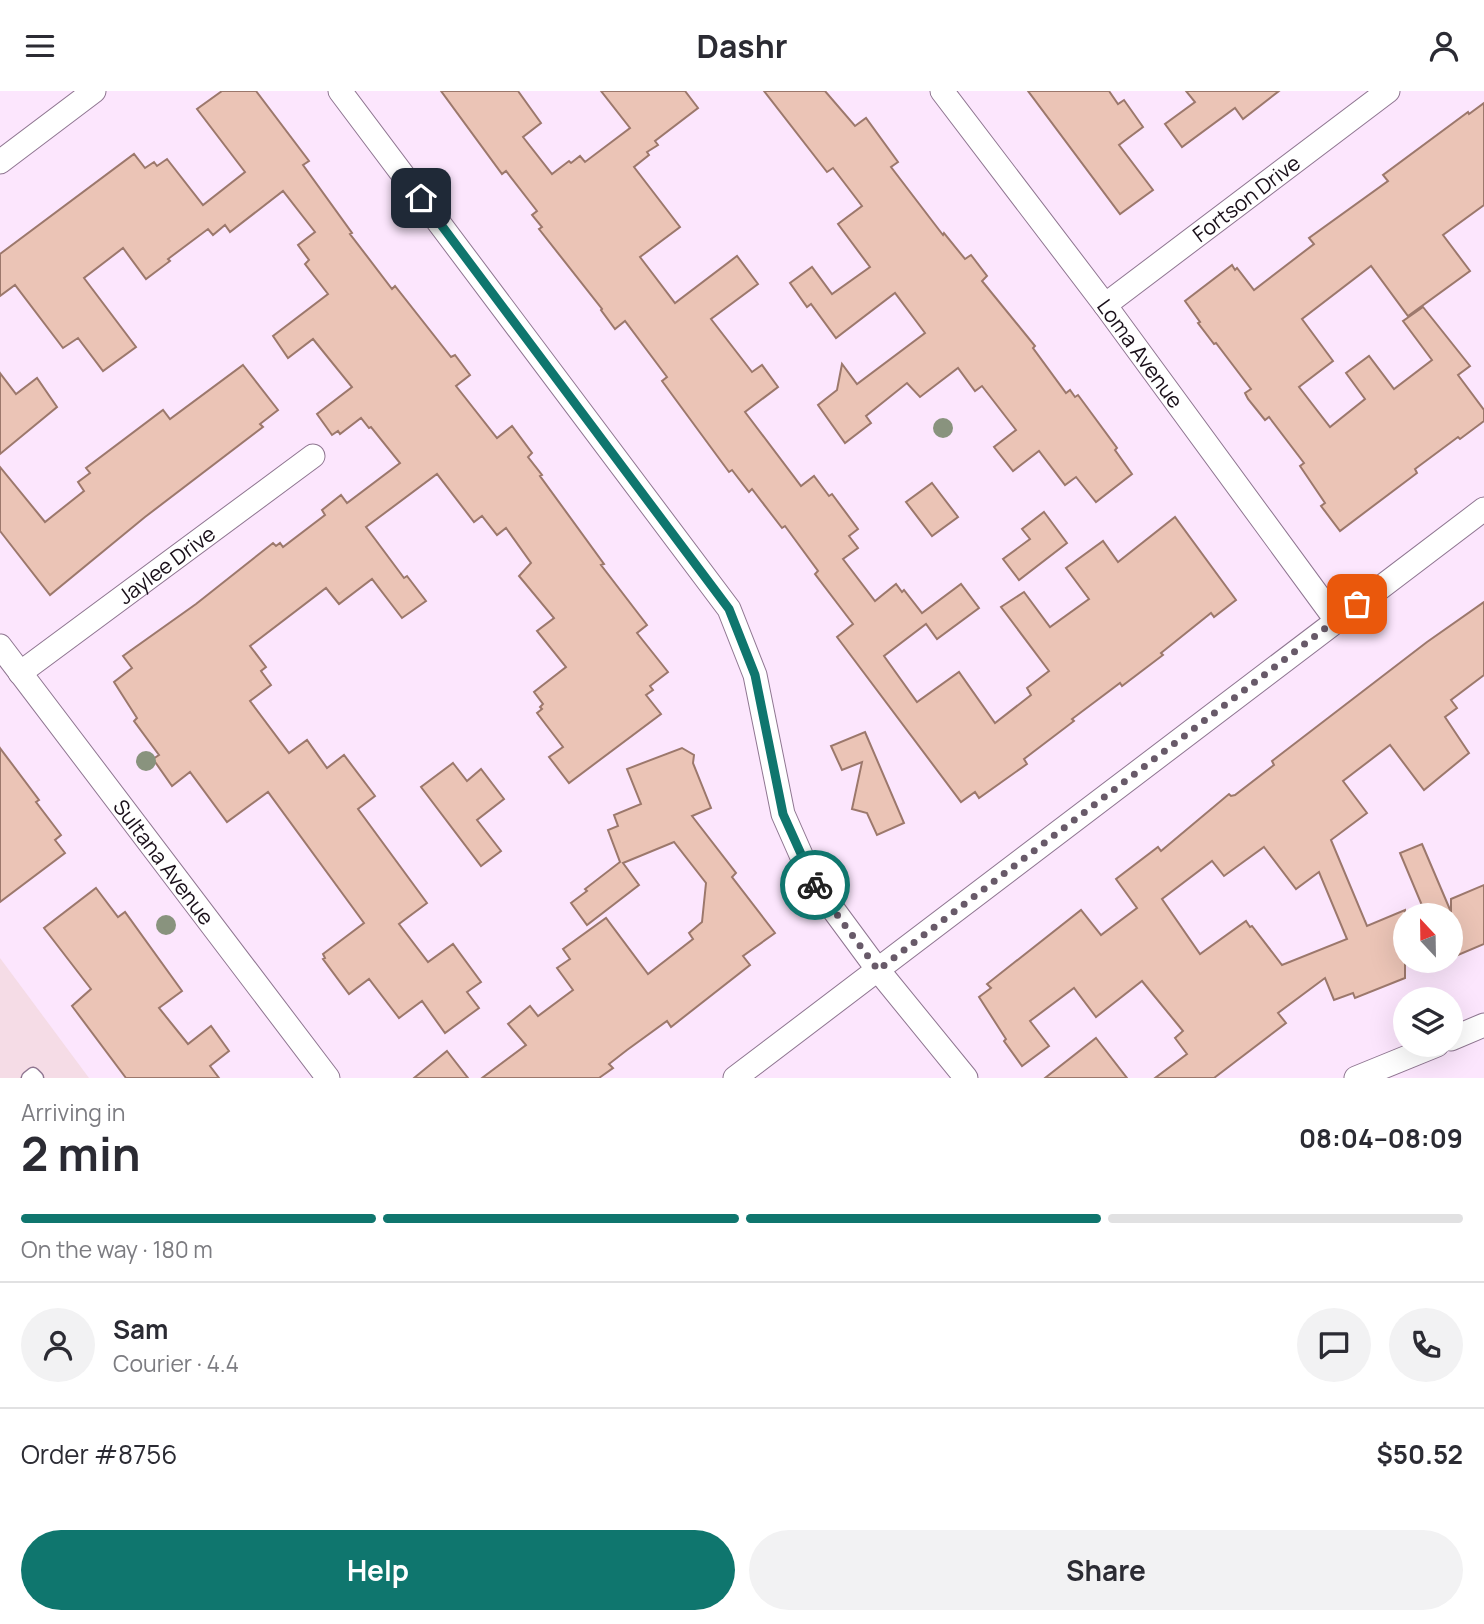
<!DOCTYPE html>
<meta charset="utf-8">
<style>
:root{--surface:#fff;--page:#f2f2f3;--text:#2b2b33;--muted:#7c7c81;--line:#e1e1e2;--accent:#0f766e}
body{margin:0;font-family:Manrope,sans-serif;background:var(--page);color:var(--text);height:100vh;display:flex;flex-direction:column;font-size:26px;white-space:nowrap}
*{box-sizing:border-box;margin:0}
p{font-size:23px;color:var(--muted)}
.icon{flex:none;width:38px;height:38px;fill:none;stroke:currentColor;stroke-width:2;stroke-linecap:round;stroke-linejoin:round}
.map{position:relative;height:987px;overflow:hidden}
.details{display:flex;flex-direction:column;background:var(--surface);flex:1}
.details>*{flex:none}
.needle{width:46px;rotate:338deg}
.tools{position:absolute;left:1393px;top:812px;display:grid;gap:14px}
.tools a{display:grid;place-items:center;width:70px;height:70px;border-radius:50%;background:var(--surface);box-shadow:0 7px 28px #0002;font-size:35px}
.pin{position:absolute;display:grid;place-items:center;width:60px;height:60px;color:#fff;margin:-30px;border-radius:14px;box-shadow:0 4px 10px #0006}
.courier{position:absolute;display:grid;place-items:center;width:70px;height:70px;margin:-35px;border:5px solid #0f766e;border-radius:50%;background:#fff;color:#222;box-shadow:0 2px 9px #0007}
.head em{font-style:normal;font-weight:700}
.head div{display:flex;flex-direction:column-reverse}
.head{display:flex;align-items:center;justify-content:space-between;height:119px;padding:0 21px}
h1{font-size:46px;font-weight:700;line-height:52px}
.bar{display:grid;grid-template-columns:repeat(4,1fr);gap:10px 7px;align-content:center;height:84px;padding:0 21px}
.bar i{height:9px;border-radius:5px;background:var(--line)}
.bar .on{background:var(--accent)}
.bar p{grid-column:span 4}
.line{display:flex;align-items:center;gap:18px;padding:0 21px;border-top:2px solid var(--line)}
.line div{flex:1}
.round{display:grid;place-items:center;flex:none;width:74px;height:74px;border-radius:37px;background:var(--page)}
.button{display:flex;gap:14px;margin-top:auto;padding:14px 21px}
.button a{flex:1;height:80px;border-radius:42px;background:var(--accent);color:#fff;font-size:28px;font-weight:700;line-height:80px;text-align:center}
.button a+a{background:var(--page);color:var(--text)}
header{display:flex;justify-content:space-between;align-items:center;height:91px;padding:0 21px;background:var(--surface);font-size:32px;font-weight:700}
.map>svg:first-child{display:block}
.commercial{fill:#f5dce6}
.building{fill:#ebc4b6;stroke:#9c786c;stroke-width:2;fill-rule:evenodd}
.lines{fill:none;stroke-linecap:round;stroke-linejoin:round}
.lane-casing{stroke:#8f7691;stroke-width:15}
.street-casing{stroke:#8f7691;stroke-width:25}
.lane{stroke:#fff;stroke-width:12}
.street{stroke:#fff;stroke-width:23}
.tree{fill:#89937e}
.done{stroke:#685a69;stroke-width:7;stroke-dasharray:0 12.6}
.route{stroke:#0f766e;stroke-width:9}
.labels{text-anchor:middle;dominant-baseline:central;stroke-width:5;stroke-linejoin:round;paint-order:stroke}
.street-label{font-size:21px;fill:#190f19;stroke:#fce6fd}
</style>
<header><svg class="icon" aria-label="menu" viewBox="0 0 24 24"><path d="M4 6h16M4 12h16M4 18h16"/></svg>Dashr<svg class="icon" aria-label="person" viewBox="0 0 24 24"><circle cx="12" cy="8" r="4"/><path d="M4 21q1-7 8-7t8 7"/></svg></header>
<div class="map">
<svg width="1484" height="987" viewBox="0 0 1484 987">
<rect width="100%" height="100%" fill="#fce6fd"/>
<path class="commercial" d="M0,867l89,120h-89z"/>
<g class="building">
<path d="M222,0h34l53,70 -6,4 49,68 -2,1 42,55 3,-3 56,71 4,-2 15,20 -14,11 41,52 15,-12 20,27 -4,4 14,18 -2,1 64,88 -3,1 46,60 -10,8 31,39 -18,14 3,4 -7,5 15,19 -92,69 -20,-26 14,-10 -26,-34 5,-4 -2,-2 3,-3 -9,-12 32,-25 -29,-36 17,-13 -35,-42 12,-13 -25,-35 -9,7 -15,-19 -8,6 -37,-48 -71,53 38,51 3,-2 19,25 -24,17 -30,-39 -33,25 -13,-16 -76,58 16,21 -5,4 10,14 -21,16 39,52 18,-13 20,28 17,-13 31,41 -17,13 69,94 -28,21 29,38 25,-18 28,38 -14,10 12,16 -34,25 -23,-32 -23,17 -30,-39 -20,15 -26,-35 2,-1 -2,-4 41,-31 -96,-131 -41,30 -37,-50 -18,14 -19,-27 6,-4 -25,-34 3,-3 -23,-36 18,-14 -9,-12 73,-52 77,-61 3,3 4,-3 3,4 42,-32 -3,-5 19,-15 6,8 53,-40 -29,-36 -2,1 -8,-10 -21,16 -2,-3 -6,4 -15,-21 35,-27 -39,-48 -25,19 -15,-22 55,-42 -23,-30 4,-4 -11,-15 17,-13 -32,-41 -53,41 -5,-7 -12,10 -5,-6 -40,30 2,2 -24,18 -23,-31 -39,30 52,69 -33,24 -25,-33 -15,10 -48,-63 -15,11v-42l134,-100 11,14 9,-6 3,4 10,-7 36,46 42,-33 -48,-63z"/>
<path d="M441,0h77l23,32 -18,14 29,37 17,-13 2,2 9,-7 5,6 45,-34 -29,-37h84l13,17 -43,33 3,4 -11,7 2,3 -15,12 46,60 -40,30 35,46 62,-47 21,28 -47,35 41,53 10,-7 16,22 -33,25 56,74 13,-10 15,20 3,-2 26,35 -9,7 9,12 -15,11 32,42 21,-17 6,8 2,-2 18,23 39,-29 18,24 -42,31 -11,-15 -42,32 33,46 42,-30 36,51 36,-28 -4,-7 22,-17 -48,-64 23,-15 26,35 39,-28 -23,-31 37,-27 15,21 57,-45 61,83 -22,17 -3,-4 -50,40 2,2 -41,31 -2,-3 -48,36 2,2 -50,38 3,5 -48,34 -4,-6 -14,10 -124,-165 16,-13 -38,-50 3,-3 -33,-45 -3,2 -30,-39 -3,3 -17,-22 -3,2 -67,-91 5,-4 -42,-56 -10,8 -14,-19 1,-1 -63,-80 3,-2 -10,-12 5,-4 -31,-40 -4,3z"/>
<path d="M764,0h61l30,35 11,-8 32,44 -7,5 42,55 10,13 1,-2 21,26 6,-4 16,21 -5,5 53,65 -2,2 33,45 4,-3 5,7 3,-2 39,53 -2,2 17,24 -36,28 -20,-25 -11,8 -26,-34 -26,20 -19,-24 22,-17 -34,-44 -7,5 -17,-23 -38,29 -13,-14 -41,33 5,7 -26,20 -27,-38 19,-15 5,-26 15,20 68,-51 -30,-40 -59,45 -25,-34 -4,3 -17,-24 22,-16 20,27 38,-27 -32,-43 24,-18 -29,-38 -6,4z"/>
<path d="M1028,0h81l9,13 6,-4 19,27 -24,18 34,45 -33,24z"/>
<path d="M1186,0h93l-36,28 -8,-11 -53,39 -17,-23 30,-22z"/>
<path d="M1484,12v102l-41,30 27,36 -62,45 -37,-50 -69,53 31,42 -34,26 31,40 35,-28 -19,-26 23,-17 25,33 38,-29 -29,-39 20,-14 47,59 -12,9 26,35v11l-24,18 -2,-2 -43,32 2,4 -77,58 -19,-25 4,-3 -25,-37 4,-3 -35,-46 -4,3 -17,-21 -3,-6 6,-4 -35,-46 -2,1 -16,-21 2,-1 -15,-21 47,-36 3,5 2,-2 17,22 60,-46 -5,-6 79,-57 -5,-6 85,-63 1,2z"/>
<path d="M243,274l35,45 -18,14 3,3 -118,90 -95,78 -50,-64v-64l45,55 39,-31 -6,-9 12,-9 -4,-5 77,-58 7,9z"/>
<path d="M0,282l16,21 21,-16 20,29 -57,47z"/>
<path d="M932,392l26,34 -26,19 -26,-34z"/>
<path d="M1044,421l23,31 -48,37 -16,-21 27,-20 -8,-10z"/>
<path d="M1484,511v73l-33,25 6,8 -12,9 24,36 -45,37 -34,-45 -47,36 24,32 -36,27 36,86 38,-16v68l-50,20 -2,-5 -19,7 -9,-22 -47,35 8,10 -72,55h-59l32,-24 -12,-16 8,-7 -41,-50 -46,36 -22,-29 -44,33 19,25 -27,20 -18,-25 2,-2 -27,-42 12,-9 -4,-4 94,-74 20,25 36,-27 -21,-29 42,-32 3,4 68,-57 2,2 4,-1 39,-30 -2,-4 155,-119zM1264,756l32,42 23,-17 28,67 -65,26 -30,-39 -2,1 -4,-6 -46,33 -38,-55 50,-38 12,15z"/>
<path d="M865,641l39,91 -27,12 -10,-22 -15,-4 10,-47 -20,8 -11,-24z"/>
<path d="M0,657l39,52 -3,2 25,33 -6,5 10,13 -65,49z"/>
<path d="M682,657l12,7 -1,8 18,45 -19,8 44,57 -4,4 43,56 -32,23 7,9 -79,62 -4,-6 -40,29 -18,14 4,4 -14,10h-117l44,-33 -18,-21 22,-18 8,10 35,-26 -16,-22 13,-9 -7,-10 43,-31 42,56 45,-35 -4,-6 13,-11 4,-39 -32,-41 -51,21 16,22 -52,40 -16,-22 16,-12 -2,-2 35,-27 -12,-32 10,-4 -4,-11 27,-11 -14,-35z"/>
<path d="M453,672l14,18 14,-12 23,30 -27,21 24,31 -20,15 -60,-79z"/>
<path d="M1422,753l29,68v-13l33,-14v59l-33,14v-43h-25l-26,-62z"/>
<path d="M96,797l22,29 7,-5 57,79 -23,17 29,36 23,-18 18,25 -19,15 9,12h-93l-54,-72 19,-17 -47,-61z"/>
<path d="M1096,947l31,40h-82z"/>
<path d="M447,960l21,27h-54z"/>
</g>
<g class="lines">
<defs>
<path id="lane" d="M28,987l5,-4 4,4"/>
<g id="street">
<path d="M340,0l389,518 26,66 28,139 30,68 65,88 88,108"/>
<path id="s1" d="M942,0l163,214 231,315"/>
<path d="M0,71l94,-71"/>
<path id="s2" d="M1105,214l283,-214"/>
<path id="s3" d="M0,555l328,432"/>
<path id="s4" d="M20,582l293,-217"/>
<path d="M1451,948l33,-14"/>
<path d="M735,987l749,-569"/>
<path d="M1356,987l81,-33"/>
</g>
</defs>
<use href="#lane" class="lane-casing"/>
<use href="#street" class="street-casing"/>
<use href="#lane" class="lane"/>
<use href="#street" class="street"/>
</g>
<g class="tree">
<circle cx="943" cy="337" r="10"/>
<circle cx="146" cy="670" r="10"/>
<circle cx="166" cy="834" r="10"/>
</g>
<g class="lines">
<path class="done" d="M815,794l63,85 479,-366"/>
<path class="route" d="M421,107l308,411 26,66 28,139 32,71"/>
</g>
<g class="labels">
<g class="street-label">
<text stroke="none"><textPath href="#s2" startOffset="177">Fortson Drive</textPath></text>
<text stroke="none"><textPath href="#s1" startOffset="329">Loma Avenue</textPath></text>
<text stroke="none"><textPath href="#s4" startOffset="182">Jaylee Drive</textPath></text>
<text stroke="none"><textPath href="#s3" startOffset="271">Sultana Avenue</textPath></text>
</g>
</g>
</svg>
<div class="tools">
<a><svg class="needle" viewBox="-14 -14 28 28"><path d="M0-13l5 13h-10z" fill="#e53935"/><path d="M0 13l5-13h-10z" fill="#7c7c81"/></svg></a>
<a><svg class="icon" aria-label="layers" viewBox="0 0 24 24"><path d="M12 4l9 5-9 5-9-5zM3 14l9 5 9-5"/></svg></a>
</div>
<div class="pin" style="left:1357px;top:513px;background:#ea580c"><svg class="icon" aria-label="bag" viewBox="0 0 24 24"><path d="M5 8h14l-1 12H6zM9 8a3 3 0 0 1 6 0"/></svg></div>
<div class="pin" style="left:421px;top:107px;background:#1f2937"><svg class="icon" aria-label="home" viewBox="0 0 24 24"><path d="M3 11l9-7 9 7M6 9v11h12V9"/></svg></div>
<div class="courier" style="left:815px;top:794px"><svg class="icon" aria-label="bike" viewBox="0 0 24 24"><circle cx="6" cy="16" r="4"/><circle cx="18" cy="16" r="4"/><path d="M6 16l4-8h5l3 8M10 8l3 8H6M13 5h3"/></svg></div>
</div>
<section class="details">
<div class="head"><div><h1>2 min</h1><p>Arriving in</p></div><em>08:04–08:09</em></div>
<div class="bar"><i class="on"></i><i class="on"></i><i class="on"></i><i></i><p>On the way · 180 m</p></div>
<div class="line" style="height:126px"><a class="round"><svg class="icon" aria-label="person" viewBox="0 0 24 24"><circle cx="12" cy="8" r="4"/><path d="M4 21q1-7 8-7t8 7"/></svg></a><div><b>Sam</b><p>Courier · 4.4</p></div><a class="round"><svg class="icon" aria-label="chat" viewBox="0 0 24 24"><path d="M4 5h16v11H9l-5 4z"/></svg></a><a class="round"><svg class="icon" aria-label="phone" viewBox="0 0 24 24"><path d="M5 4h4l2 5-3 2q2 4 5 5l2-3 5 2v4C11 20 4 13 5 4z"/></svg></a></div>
<div class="line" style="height:91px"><div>Order #8756</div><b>$50.52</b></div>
<div class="button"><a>Help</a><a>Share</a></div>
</section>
